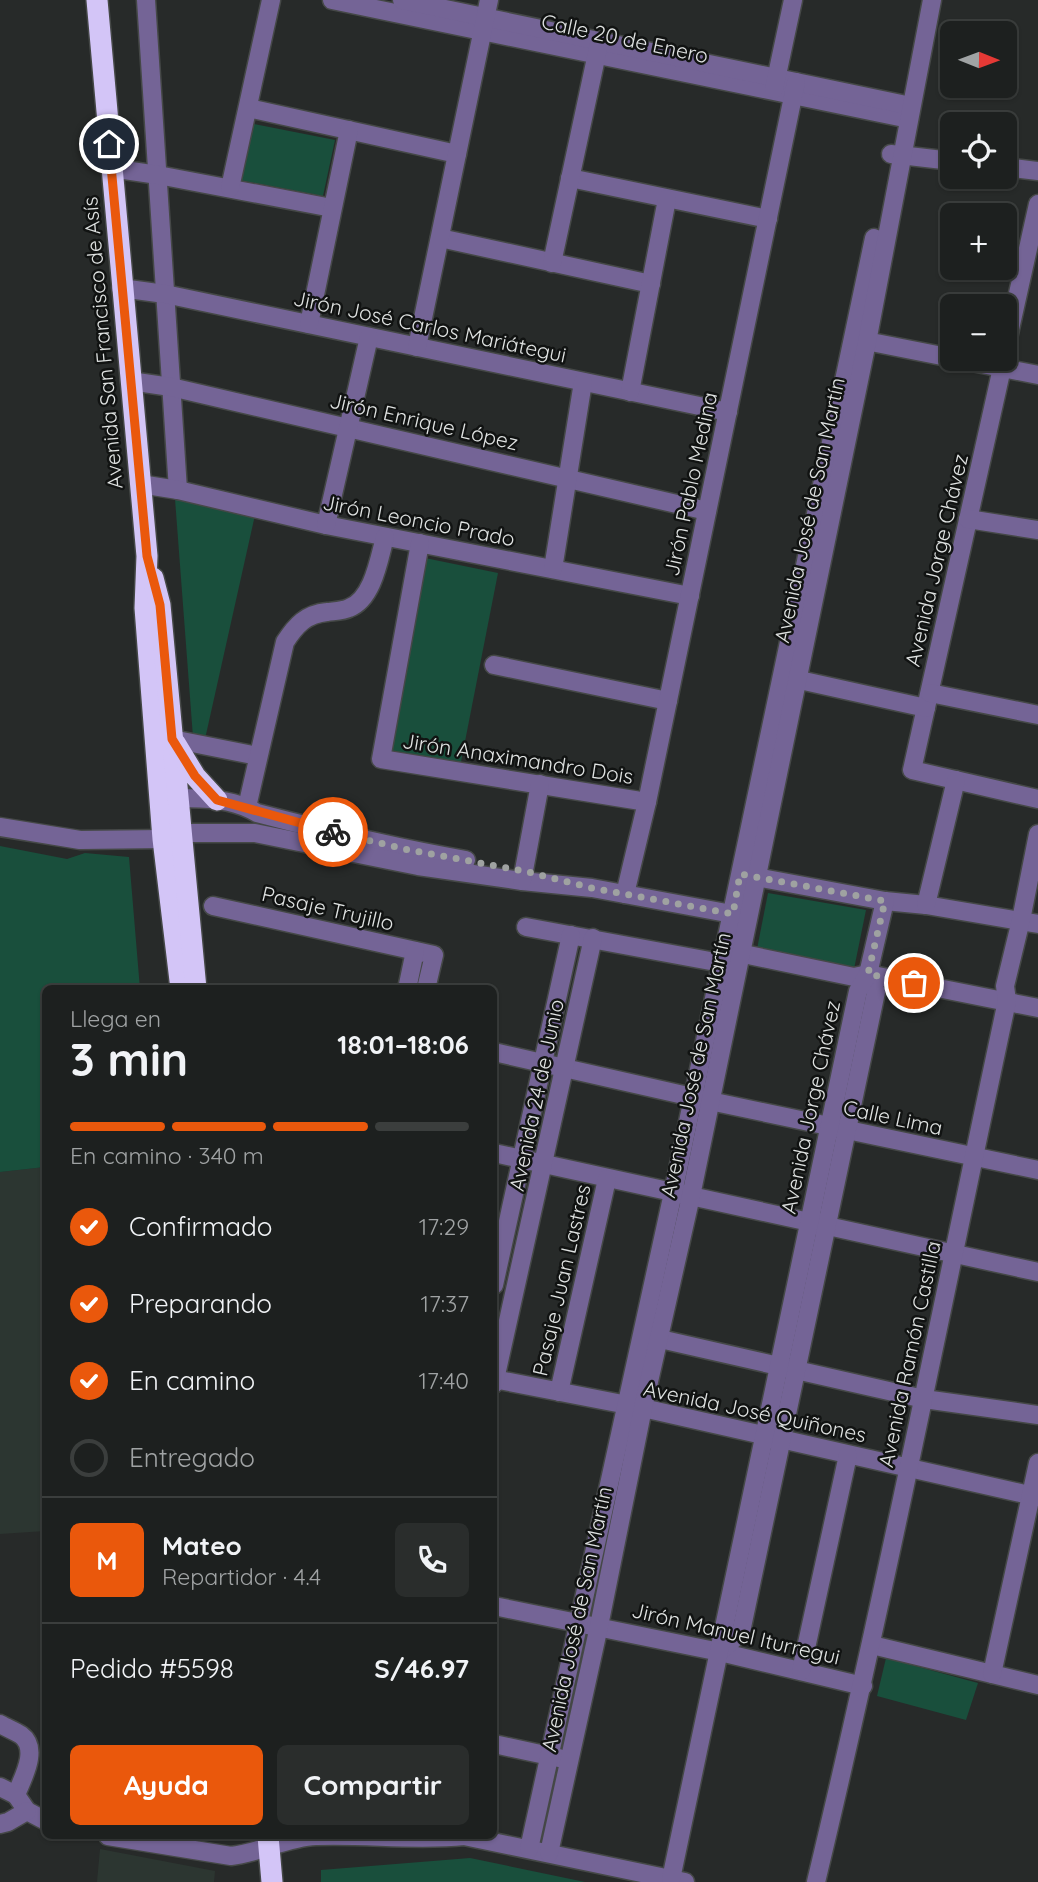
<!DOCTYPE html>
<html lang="es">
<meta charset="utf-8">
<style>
:root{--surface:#1d201f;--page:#2a2d2c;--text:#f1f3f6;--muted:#a0a3a4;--line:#3b3e3d;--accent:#ea580c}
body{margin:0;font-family:Quicksand,sans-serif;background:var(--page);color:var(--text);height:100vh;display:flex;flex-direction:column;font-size:26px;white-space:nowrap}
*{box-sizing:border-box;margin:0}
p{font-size:23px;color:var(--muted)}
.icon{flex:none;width:38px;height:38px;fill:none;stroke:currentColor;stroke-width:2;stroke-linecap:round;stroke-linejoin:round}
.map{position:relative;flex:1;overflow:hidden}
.side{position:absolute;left:42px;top:985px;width:455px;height:854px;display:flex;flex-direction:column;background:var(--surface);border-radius:10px;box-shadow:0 2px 5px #0004,0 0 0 2px var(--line)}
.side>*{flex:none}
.needle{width:46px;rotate:91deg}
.fabs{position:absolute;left:940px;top:21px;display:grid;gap:14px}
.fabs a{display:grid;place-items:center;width:77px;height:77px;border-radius:10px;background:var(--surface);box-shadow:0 2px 5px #0004,0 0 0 2px var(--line);font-size:35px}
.pin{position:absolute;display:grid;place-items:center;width:60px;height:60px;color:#fff;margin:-30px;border:4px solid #fff;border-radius:50%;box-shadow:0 2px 7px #0007}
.courier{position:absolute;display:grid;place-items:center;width:70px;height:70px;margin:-35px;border:5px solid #ea580c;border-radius:50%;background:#fff;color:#222;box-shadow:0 2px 9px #0007}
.overview em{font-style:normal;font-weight:700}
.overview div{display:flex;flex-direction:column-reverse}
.overview{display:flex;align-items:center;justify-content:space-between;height:119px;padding:0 28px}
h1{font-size:46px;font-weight:700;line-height:52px}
.bar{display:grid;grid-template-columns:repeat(4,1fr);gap:10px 7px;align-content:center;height:84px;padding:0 28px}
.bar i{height:9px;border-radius:5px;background:var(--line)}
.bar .on{background:var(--accent)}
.bar p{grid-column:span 4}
.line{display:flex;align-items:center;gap:18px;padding:0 28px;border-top:2px solid var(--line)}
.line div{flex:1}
.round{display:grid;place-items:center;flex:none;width:74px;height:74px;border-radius:10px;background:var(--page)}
ol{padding:0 28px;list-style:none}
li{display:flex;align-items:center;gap:21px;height:77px}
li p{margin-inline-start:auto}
li .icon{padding:7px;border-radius:50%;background:var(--accent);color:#fff;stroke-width:4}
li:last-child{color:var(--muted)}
li i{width:38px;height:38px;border:4px solid var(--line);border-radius:50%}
.action{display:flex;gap:14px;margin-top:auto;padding:14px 28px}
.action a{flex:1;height:80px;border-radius:10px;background:var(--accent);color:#fff;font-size:28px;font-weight:700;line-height:80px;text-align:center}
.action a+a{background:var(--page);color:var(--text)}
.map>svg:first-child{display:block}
.built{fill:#2c3631}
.green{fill:#194f3c}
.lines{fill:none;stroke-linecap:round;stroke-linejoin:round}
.minor-casing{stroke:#454847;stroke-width:21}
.highway-casing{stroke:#454847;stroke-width:24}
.minor{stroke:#746496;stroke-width:18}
.highway{stroke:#d3c5f7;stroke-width:21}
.done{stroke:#9fa2a1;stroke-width:7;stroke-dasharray:0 12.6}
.route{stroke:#ea580c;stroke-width:9}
.labels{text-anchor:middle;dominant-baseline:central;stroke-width:5;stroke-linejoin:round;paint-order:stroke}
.street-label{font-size:21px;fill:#e0e3e2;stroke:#111312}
</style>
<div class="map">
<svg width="1038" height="1882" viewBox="0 0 1038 1882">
<rect width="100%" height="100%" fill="#272a29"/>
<g class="built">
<path d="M45,1167v364l-45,3v-362z"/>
<path d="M100,1849l115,22 -1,11h-117z"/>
</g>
<g class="green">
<path d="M249,123l86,17 -12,56 -84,-16z"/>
<path d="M175,499l80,16 -50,224 -12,-2z"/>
<path d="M425,558l73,15 -38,194 -70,-15z"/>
<path d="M0,846l67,13 18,-6 44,4 11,132h-94l-1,178 -45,5z"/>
<path d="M768,893l98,17 -12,59 -97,-20z"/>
<path d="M886,1658l92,25 -12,37 -89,-24z"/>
<path d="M470,1858l115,24h-264v-12z"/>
</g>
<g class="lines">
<defs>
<g id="minor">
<path d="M146,0l32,490"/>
<path d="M332,0l577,119"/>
<path d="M402,0l509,106"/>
<path d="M774,89l19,-89"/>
<path d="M248,108l209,46"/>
<path d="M891,154l61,7"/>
<path d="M1004,167l34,4"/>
<path d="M111,168l47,7 174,33"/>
<path d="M570,178l198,41"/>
<path d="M230,188l41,-188"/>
<path d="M440,238l211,46"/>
<path d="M552,263l47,-219"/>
<path d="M121,288l44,6 563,118"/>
<path d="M309,324l40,-194"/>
<path d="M856,339l182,36"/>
<path d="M417,347l72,-347"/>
<path d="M1004,356l34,-152"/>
<path d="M1004,359l-92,411 126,29"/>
<path d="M130,381l41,6 536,124"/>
<path d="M630,392l37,-193"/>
<path d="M140,484l38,6 148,35 364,71"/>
<path d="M968,519l70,11"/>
<path d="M326,525l43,-188"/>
<path d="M420,543l-39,216 266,43"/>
<path d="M553,569l30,-187"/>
<path d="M494,665l174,36"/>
<path d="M786,677l140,31"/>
<path d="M930,693l108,22"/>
<path d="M172,739l86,17"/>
<path d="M166,799c28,-2 66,-2 91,14 69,18 138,35 209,47"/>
<path d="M247,807l38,-165c11,-17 21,-28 42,-30 7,-1 16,-1 22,-4 24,-9 30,-49 36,-71"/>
<path d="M0,827l80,13 83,-1"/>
<path d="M169,833h86l163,33 104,15 70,7 140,26"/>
<path d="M745,875l140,26 41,4 112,19"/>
<path d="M522,881l18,-97"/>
<path d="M625,894l22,-92 149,-720"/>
<path d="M926,905l30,-125"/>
<path d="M213,906l221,49 -8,34"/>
<path d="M526,927l195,36"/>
<path d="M729,951l125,26 14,-3 170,34"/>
<path d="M407,989l8,-38"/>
<path d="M494,1052l216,49 328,69"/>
<path d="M494,1153l544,119"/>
<path d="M494,1285l77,-350"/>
<path d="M647,1336l277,63 114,16"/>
<path d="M494,1379l149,29 395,89"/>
<path d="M494,1384l99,-446"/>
<path d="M559,1392l48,-213"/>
<path d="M494,1606l226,46 143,34"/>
<path d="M872,1645l166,40"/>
<path d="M720,1652l21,-20 135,-640 -8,-18"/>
<path d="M801,1671l47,-216"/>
<path d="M992,1674l46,-211"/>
<path d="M0,1724c7,4 15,7 21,11 19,14 1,44 -5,60"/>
<path d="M494,1744l65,14"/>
<path d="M0,1787l16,8 11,16 19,10"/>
<path d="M0,1824l8,-2 19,-11"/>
<path d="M108,1836l123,20c29,-3 56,-19 85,-20 50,-2 99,5 148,0"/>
<path d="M464,1836l221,46"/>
<path d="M529,1849l144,-656 201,-955"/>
<path d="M549,1853l50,-227 44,-218 48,-212 176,-854 65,-342"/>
<path d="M671,1879l187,-888 10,-17 17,-73"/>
<path d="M816,1882c70,-292 128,-587 191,-881l-2,-15 16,-66 17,-86"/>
</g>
<g id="highway">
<path d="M97,0l50,556 -2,52 18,231 18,150"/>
<path d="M153,578l7,27 36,384"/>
<path d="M175,743l20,33 22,24"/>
<path d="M268,1836l4,46"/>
</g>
</defs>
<use href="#minor" class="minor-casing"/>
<use href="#highway" class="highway-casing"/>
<use href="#minor" class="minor"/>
<use href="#highway" class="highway"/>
</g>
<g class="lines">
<path class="done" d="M333,832l76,18 115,21 68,17 141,26 7,-40 145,27 -17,73 46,9"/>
<path class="route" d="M109,144l38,412 13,49 12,134 23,37 22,24 116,32"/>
</g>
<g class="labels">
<g class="street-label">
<text transform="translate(625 38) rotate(12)">Calle 20 de Enero</text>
<text transform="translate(430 326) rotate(12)">Jirón José Carlos Mariátegui</text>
<text transform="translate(102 343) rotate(-95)">Avenida San Francisco de Asís</text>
<text transform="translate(424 421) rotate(13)">Jirón Enrique López</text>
<text transform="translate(690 484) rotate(-78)">Jirón Pablo Medina</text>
<text transform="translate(809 510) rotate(-78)">Avenida José de San Martín</text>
<text transform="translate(419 520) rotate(11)">Jirón Leoncio Prado</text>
<text transform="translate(936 560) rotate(-77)">Avenida Jorge Chávez</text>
<text transform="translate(518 758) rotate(9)">Jirón Anaximandro Dois</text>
<text transform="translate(328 908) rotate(13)">Pasaje Trujillo</text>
<text transform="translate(695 1065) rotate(-78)">Avenida José de San Martín</text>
<text transform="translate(536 1095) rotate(-78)">Avenida 24 de Junio</text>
<text transform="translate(810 1107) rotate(-78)">Avenida Jorge Chávez</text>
<text transform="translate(893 1117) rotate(12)">Calle Lima</text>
<text transform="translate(561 1280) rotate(-77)">Pasaje Juan Lastres</text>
<text transform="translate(909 1354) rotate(-78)">Avenida Ramón Castilla</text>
<text transform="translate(755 1411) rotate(12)">Avenida José Quiñones</text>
<text transform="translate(576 1619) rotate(-78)">Avenida José de San Martín</text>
<text transform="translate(736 1633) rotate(13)">Jirón Manuel Iturregui</text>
</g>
</g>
</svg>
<div class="fabs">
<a><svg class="needle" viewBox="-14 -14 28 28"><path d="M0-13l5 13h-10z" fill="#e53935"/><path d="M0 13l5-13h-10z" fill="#a0a3a4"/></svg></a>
<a><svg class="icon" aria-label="locate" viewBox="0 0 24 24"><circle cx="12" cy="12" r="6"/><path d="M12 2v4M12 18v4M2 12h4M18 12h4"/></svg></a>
<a>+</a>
<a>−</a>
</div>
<div class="pin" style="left:914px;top:983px;background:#ea580c"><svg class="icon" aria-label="bag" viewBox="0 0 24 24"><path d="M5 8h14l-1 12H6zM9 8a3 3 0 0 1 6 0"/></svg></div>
<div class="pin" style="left:109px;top:144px;background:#1f2937"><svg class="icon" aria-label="home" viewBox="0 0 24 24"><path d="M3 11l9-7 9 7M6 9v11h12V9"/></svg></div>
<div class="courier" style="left:333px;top:832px"><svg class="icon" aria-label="bike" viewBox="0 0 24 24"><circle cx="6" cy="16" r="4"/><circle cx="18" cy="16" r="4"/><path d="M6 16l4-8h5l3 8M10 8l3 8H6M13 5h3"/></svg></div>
<section class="side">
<div class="overview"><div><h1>3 min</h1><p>Llega en</p></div><em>18:01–18:06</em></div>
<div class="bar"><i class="on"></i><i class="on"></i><i class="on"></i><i></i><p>En camino · 340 m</p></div>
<ol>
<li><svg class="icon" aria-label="check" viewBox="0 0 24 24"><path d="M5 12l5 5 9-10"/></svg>Confirmado<p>17:29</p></li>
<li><svg class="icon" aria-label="check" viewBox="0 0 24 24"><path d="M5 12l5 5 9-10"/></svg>Preparando<p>17:37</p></li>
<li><svg class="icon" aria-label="check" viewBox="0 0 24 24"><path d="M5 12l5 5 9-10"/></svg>En camino<p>17:40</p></li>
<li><i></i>Entregado</li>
</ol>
<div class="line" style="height:126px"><b class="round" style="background:var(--accent);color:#fff">M</b><div><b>Mateo</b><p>Repartidor · 4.4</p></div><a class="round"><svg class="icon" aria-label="phone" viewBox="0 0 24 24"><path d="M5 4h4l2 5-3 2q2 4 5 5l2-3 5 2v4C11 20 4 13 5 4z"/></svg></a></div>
<div class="line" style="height:91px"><div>Pedido #5598</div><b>S/46.97</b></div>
<div class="action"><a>Ayuda</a><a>Compartir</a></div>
</section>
</div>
